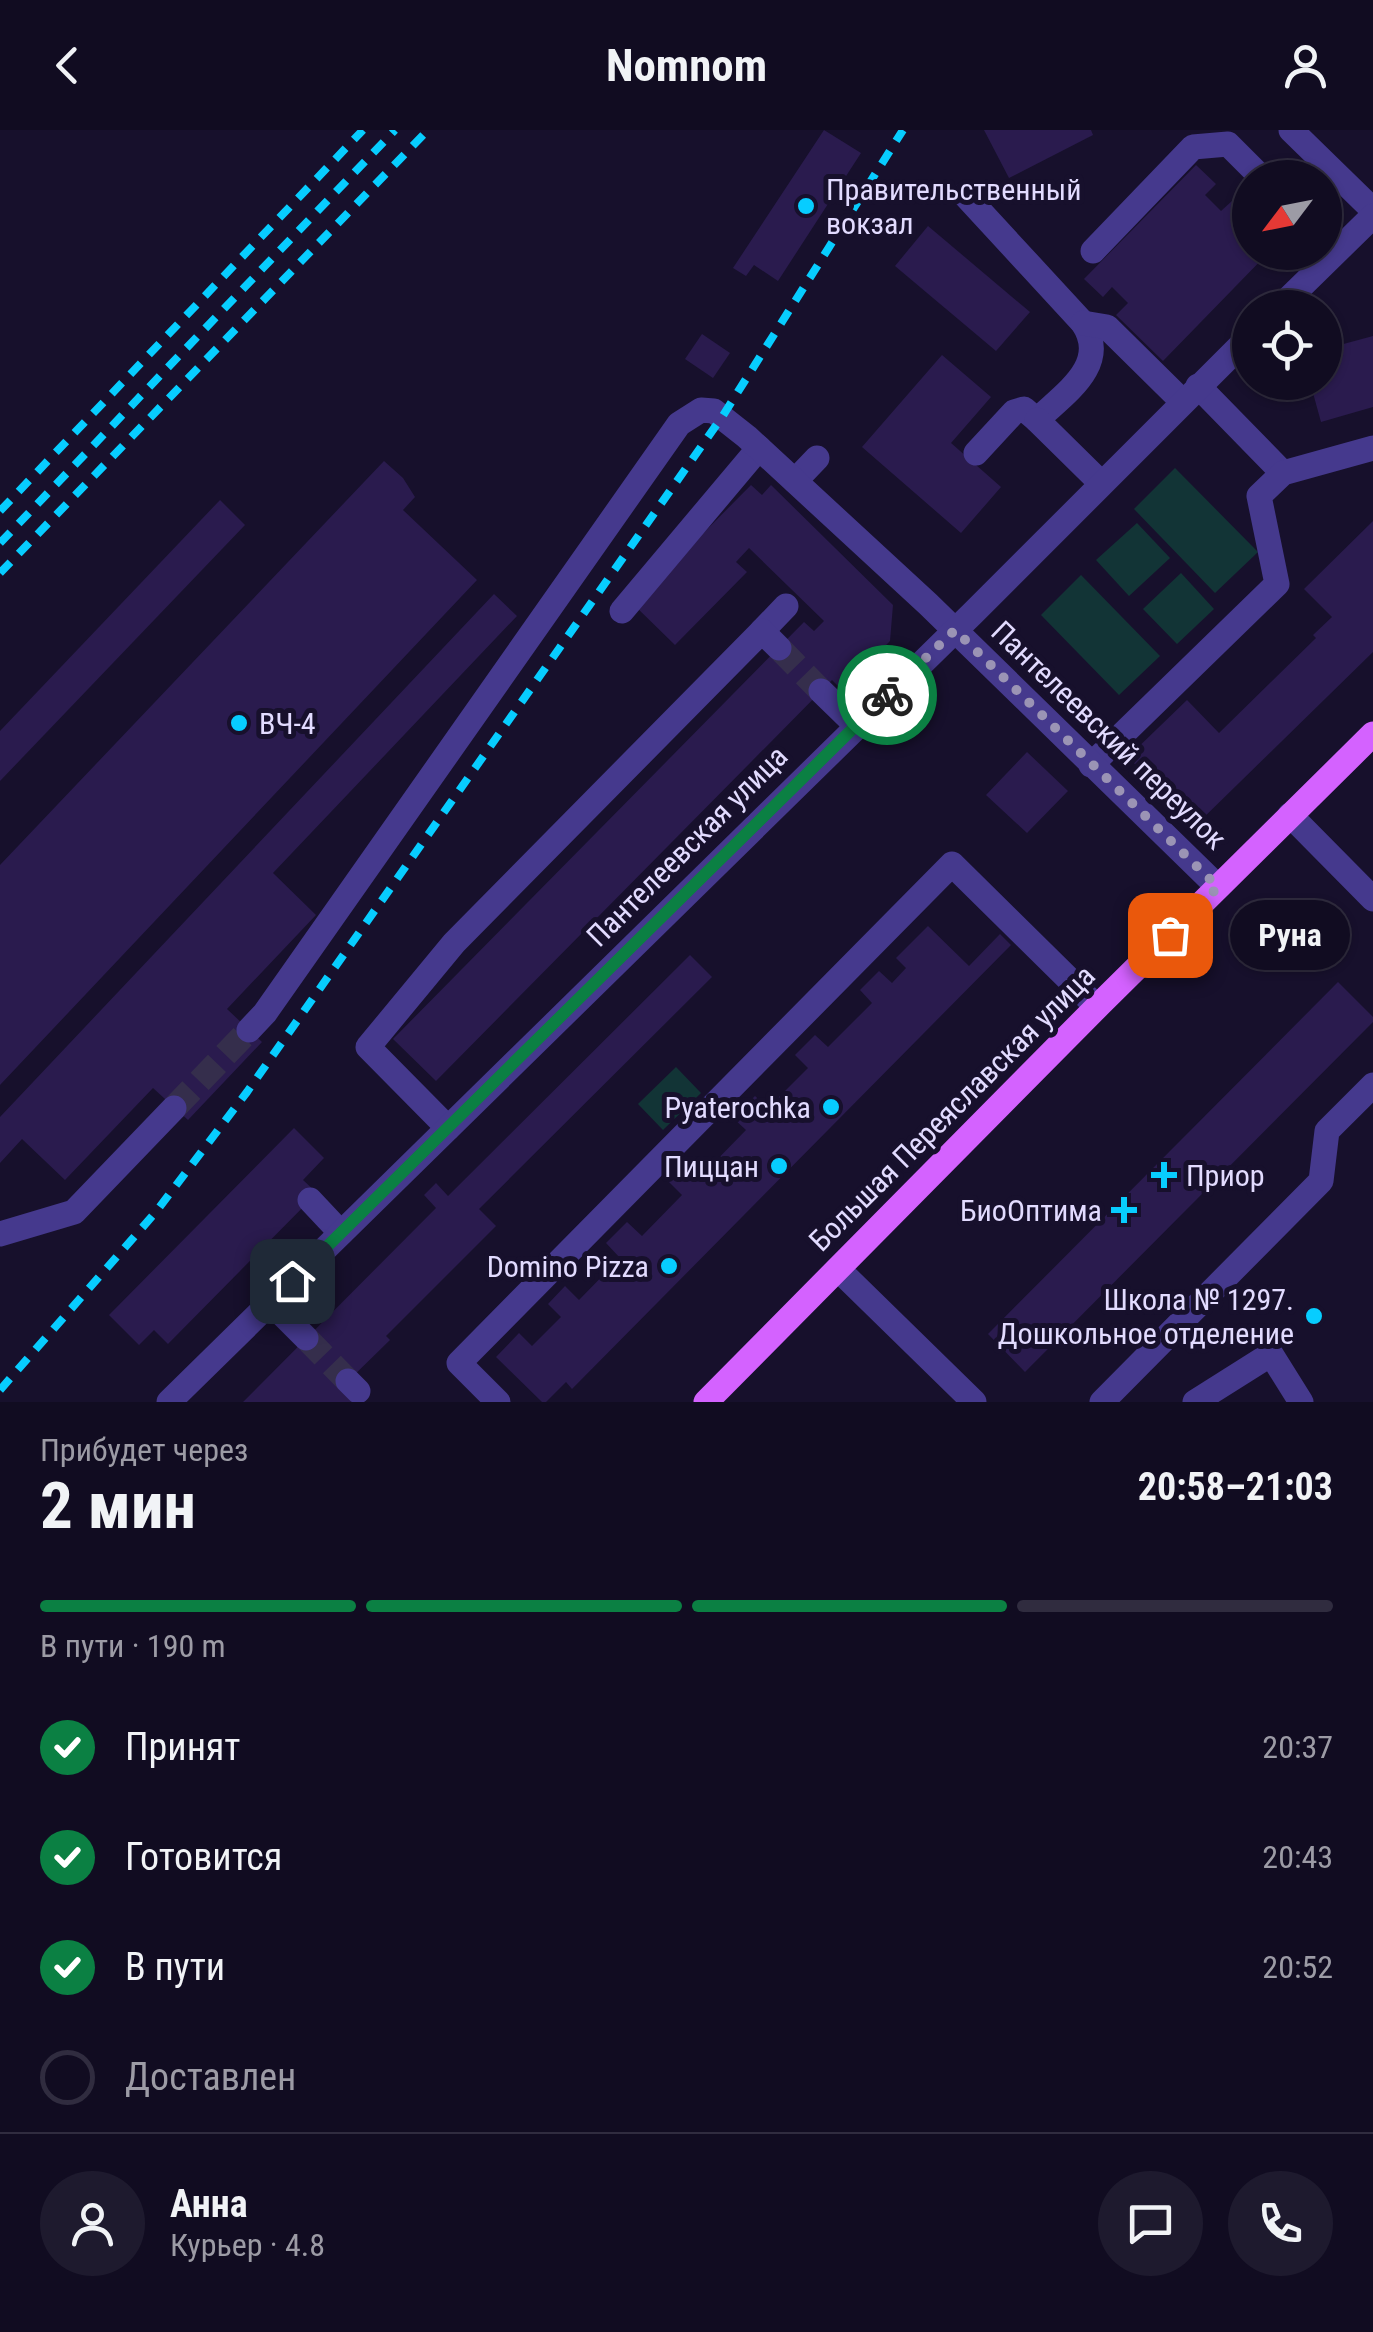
<!DOCTYPE html>
<html lang="ru">
<meta charset="utf-8">
<style>
:root{--surface:#110c21;--page:#1e1a2e;--text:#f1f3f6;--muted:#9c9ba5;--line:#302c3f;--accent:#0b8043}
body{margin:0;font-family:"Roboto Condensed",sans-serif;background:var(--page);color:var(--text);height:100vh;display:flex;flex-direction:column;font-size:38px;white-space:nowrap}
*{box-sizing:border-box;margin:0}
p{font-size:32px;color:var(--muted)}
.icon{flex:none;width:55px;height:55px;fill:none;stroke:currentColor;stroke-width:2;stroke-linecap:round;stroke-linejoin:round}
.map{position:relative;height:1272px;overflow:hidden}
.side{display:flex;flex-direction:column;background:var(--surface);flex:1}
.side>*{flex:none}
.needle{width:65px;rotate:238deg}
.buttons{position:absolute;left:1232px;top:30px;display:grid;gap:20px}
.buttons a{display:grid;place-items:center;width:110px;height:110px;border-radius:50%;background:var(--surface);box-shadow:0 2px 8px #0004,0 0 0 2px var(--line);font-size:50px}
.pin{position:absolute;display:grid;place-items:center;width:85px;height:85px;color:#fff;margin:-42px;border-radius:20px;box-shadow:0 5px 15px #0006}
.courier{position:absolute;display:grid;place-items:center;width:100px;height:100px;margin:-50px;border:8px solid #0b8043;border-radius:50%;background:#fff;color:#222;box-shadow:0 2px 12px #0007}
.bubble{position:absolute;height:70px;border-radius:35px;background:var(--surface);box-shadow:0 2px 8px #0004,0 0 0 2px var(--line);font-size:32px;font-weight:700;line-height:70px;text-align:center}
.overview em{font-style:normal;font-weight:700}
.overview div{display:flex;flex-direction:column-reverse}
.overview{display:flex;align-items:center;justify-content:space-between;height:170px;padding:0 40px}
h1{font-size:65px;font-weight:700;line-height:75px}
.bar{display:grid;grid-template-columns:repeat(4,1fr);gap:15px 10px;align-content:center;height:120px;padding:0 40px}
.bar i{height:12px;border-radius:8px;background:var(--line)}
.bar .selected{background:var(--accent)}
.bar p{grid-column:span 4}
.line{display:flex;align-items:center;gap:25px;padding:0 40px;border-top:2px solid var(--line)}
.line div{flex:1}
.round{display:grid;place-items:center;flex:none;width:105px;height:105px;border-radius:52px;background:var(--page)}
ol{padding:0 40px;list-style:none}
li{display:flex;align-items:center;gap:30px;height:110px}
li p{margin-inline-start:auto}
li .icon{padding:10px;border-radius:50%;background:var(--accent);color:#fff;stroke-width:4}
li:last-child{color:var(--muted)}
li i{width:55px;height:55px;border:5px solid var(--line);border-radius:50%}
header{display:flex;justify-content:space-between;align-items:center;height:130px;padding:0 40px;background:var(--surface);font-size:45px;font-weight:700}
.map>svg:first-child{display:block}
.green{fill:#123436}
.building{fill:#2a1b4e}
.lines{fill:none;stroke-linecap:round;stroke-linejoin:round}
.minor-tunnel{stroke:#352e4c;stroke-width:25;stroke-dasharray:25 12;stroke-linecap:butt}
.minor{stroke:#45398d;stroke-width:25}
.major{stroke:#d462ff;stroke-width:25}
.rail{stroke:#07cdff;stroke-width:8;stroke-dasharray:15 12;stroke-linecap:butt}
.done{stroke:#9b94b5;stroke-width:10;stroke-dasharray:0 18}
.route{stroke:#0b8043;stroke-width:12}
.poi-dot{fill:#07cdff;stroke:#17102c;stroke-width:4}
.labels{text-anchor:middle;dominant-baseline:central;stroke-width:10;stroke-linejoin:round;paint-order:stroke}
.poi-label{font-size:30px;fill:#e2dbff;stroke:#17102c;text-anchor:end}
.street-label{font-size:30px;fill:#e2dbff;stroke:#17102c}
</style>
<header><svg class="icon" aria-label="back" viewBox="0 0 24 24"><path d="M15 5l-7 7 7 7"/></svg>Nomnom<svg class="icon" aria-label="person" viewBox="0 0 24 24"><circle cx="12" cy="8" r="4"/><path d="M4 21q1-7 8-7t8 7"/></svg></header>
<div class="map">
<svg width="1373" height="1272" viewBox="0 0 1373 1272">
<rect width="100%" height="100%" fill="#17102c"/>
<g class="green">
<path d="M1175,338l83,84 -43,41 -81,-84z"/>
<path d="M1137,393l33,35 -41,38 -33,-36z"/>
<path d="M1181,443l33,36 -37,35 -34,-35z"/>
<path d="M1081,445l79,81 -41,39 -78,-80z"/>
<path d="M676,937l25,26 -38,37 -25,-26z"/>
</g>
<g class="building">
<path d="M824,0l37,23 -83,128 -24,-16 -8,11 -13,-8z"/>
<path d="M984,0h107l2,5 -84,43z"/>
<path d="M1196,35l20,19 -11,11 16,16 11,-10 18,18v33h19l-106,109 -47,-46 12,-12 -16,-16 -9,10 -19,-18z"/>
<path d="M928,96l102,86 -34,39 -101,-85z"/>
<path d="M702,204l28,19 -17,25 -28,-19z"/>
<path d="M1373,206v71l-52,15 -11,-40h15v-33z"/>
<path d="M942,225l49,42 -40,46 50,44 -40,46 -99,-86z"/>
<path d="M384,331l19,17 12,19 -12,13 74,70 -477,505v-220z"/>
<path d="M751,355l11,10 9,-10 122,120 -3,36 -48,49 -10,-10 -396,401 -43,-42 411,-417 10,9 10,-10 -75,-73 -13,14 11,10 -72,73 -42,-41z"/>
<path d="M220,370l25,25 -245,256v-50z"/>
<path d="M1373,391v131l-178,174 -67,-69 59,-57 32,33 97,-95 -3,-3 19,-18 -28,-28z"/>
<path d="M494,464l23,22 -244,257 43,42 -89,94 35,33 -74,78 -35,-32 -88,92 -43,-41 -22,24v-46z"/>
<path d="M1027,622l41,39 -41,42 -41,-38z"/>
<path d="M928,796l41,40 31,-32 11,11 -439,444 -6,-7 -20,20h-4l-46,-45 23,-24 13,13 29,-29 -13,-13 17,-18 14,14 41,-42 -14,-15 21,-21 15,14 40,-41 -14,-14 21,-21 14,14 43,-44 -13,-12 22,-22 13,12 40,-40 -13,-13 20,-20 13,12 44,-44 -12,-13 19,-19 13,12 14,-15 -10,-10z"/>
<path d="M690,825l22,22 -233,232 17,17 -110,110 4,4 -46,45 17,17h-118l193,-194 -12,-13 12,-12 12,13z"/>
<path d="M1338,852l35,35v5l-348,350 -37,-38z"/>
<path d="M294,998l30,30 -21,22 14,13 -149,151 -14,-14 -15,15 -30,-30z"/>
</g>
<g class="lines">
<g class="minor-tunnel">
<path d="M779,518l42,43"/>
<path d="M174,978l75,-78"/>
<path d="M306,1208l42,43"/>
</g>
<g class="minor">
<path d="M1291,0l82,80"/>
<path d="M965,65l118,128c27,42 -18,70 -46,97l-13,-11 -10,3 -38,41"/>
<path d="M1093,121l100,-104 35,-3 34,34"/>
<path d="M1279,178l94,-92"/>
<path d="M1083,193l24,4 75,74"/>
<path d="M1198,256l85,87"/>
<path d="M1037,290l64,63"/>
<path d="M795,351l22,-23"/>
<path d="M622,481l137,-163"/>
<path d="M762,501l24,-25"/>
<path d="M821,561l35,34"/>
<path d="M1091,635l186,-181 -18,-88 24,-23 90,-25"/>
<path d="M1290,685l83,84"/>
<path d="M249,900l16,-17 414,-589 22,-14 13,1 33,26 181,167 290,283"/>
<path d="M448,998l-80,-81 86,-104 308,-312 17,17"/>
<path d="M310,1070l31,33"/>
<path d="M0,1104l74,-22 100,-104"/>
<path d="M838,1139l136,133"/>
<path d="M271,1173l35,35"/>
<path d="M348,1251l10,10"/>
<path d="M169,1272l803,-788 278,-278"/>
<path d="M498,1272l-39,-39 493,-499 145,143"/>
<path d="M1102,1272l219,-221 6,-50 46,-46"/>
<path d="M1195,1272l76,-48 30,48"/>
</g>
<path class="major" d="M706,1272l391,-395 276,-273"/>
<g class="rail">
<path d="M0,381l363,-381"/>
<path d="M0,413l395,-413"/>
<path d="M0,443l428,-443"/>
<path d="M0,1260l155,-177 92,-121 475,-675 181,-287"/>
</g>
</g>
<g class="lines">
<path class="done" d="M887,565l68,-65 263,257 -48,48"/>
<path class="route" d="M292,1151l595,-586"/>
</g>
<g class="poi-dot">
<circle cx="806" cy="76" r="10"/>
<circle cx="239" cy="593" r="10"/>
<circle cx="831" cy="977" r="10"/>
<circle cx="779" cy="1036" r="10"/>
<path d="M1159 1030h10v10h10v10h-10v10h-10v-10h-10v-10h10z"/>
<path d="M1119 1065h10v10h10v10h-10v10h-10v-10h-10v-10h10z"/>
<circle cx="669" cy="1136" r="10"/>
<circle cx="1314" cy="1186" r="10"/>
</g>
<g class="labels">
<g class="poi-label">
<text x="826" y="59" text-anchor="start">Правительственный<tspan x="826" dy="34">вокзал</tspan></text>
<text x="259" y="593" text-anchor="start">ВЧ-4</text>
<text x="811" y="977">Pyaterochka</text>
<text x="759" y="1036">Пиццан</text>
<text x="1186" y="1045" text-anchor="start">Приор</text>
<text x="1102" y="1080">БиоОптима</text>
<text x="649" y="1136">Domino Pizza</text>
<text x="1294" y="1169">Школа № 1297.<tspan x="1294" dy="34">Дошкольное отделение</tspan></text>
</g>
<g class="street-label">
<text transform="translate(1109 605) rotate(44)">Пантелеевский переулок</text>
<text transform="translate(687 716) rotate(-45)">Пантелеевская улица</text>
<text transform="translate(952 978) rotate(-45)">Большая Переяславская улица</text>
</g>
</g>
</svg>
<div class="buttons">
<a><svg class="needle" viewBox="-14 -14 28 28"><path d="M0-13l5 13h-10z" fill="#e53935"/><path d="M0 13l5-13h-10z" fill="#9c9ba5"/></svg></a>
<a><svg class="icon" aria-label="locate" viewBox="0 0 24 24"><circle cx="12" cy="12" r="6"/><path d="M12 2v4M12 18v4M2 12h4M18 12h4"/></svg></a>
</div>
<div class="pin" style="left:1170px;top:805px;background:#ea580c"><svg class="icon" aria-label="bag" viewBox="0 0 24 24"><path d="M5 8h14l-1 12H6zM9 8a3 3 0 0 1 6 0"/></svg></div>
<div class="pin" style="left:292px;top:1151px;background:#1f2937"><svg class="icon" aria-label="home" viewBox="0 0 24 24"><path d="M3 11l9-7 9 7M6 9v11h12V9"/></svg></div>
<div class="courier" style="left:887px;top:565px"><svg class="icon" aria-label="bike" viewBox="0 0 24 24"><circle cx="6" cy="16" r="4"/><circle cx="18" cy="16" r="4"/><path d="M6 16l4-8h5l3 8M10 8l3 8H6M13 5h3"/></svg></div>
<div class="bubble" style="left:1230px;top:770px;width:120px">Руна</div>
</div>
<section class="side">
<div class="overview"><div><h1>2 мин</h1><p>Прибудет через</p></div><em>20:58–21:03</em></div>
<div class="bar"><i class="selected"></i><i class="selected"></i><i class="selected"></i><i></i><p>В пути · 190 m</p></div>
<ol>
<li><svg class="icon" aria-label="check" viewBox="0 0 24 24"><path d="M5 12l5 5 9-10"/></svg>Принят<p>20:37</p></li>
<li><svg class="icon" aria-label="check" viewBox="0 0 24 24"><path d="M5 12l5 5 9-10"/></svg>Готовится<p>20:43</p></li>
<li><svg class="icon" aria-label="check" viewBox="0 0 24 24"><path d="M5 12l5 5 9-10"/></svg>В пути<p>20:52</p></li>
<li><i></i>Доставлен</li>
</ol>
<div class="line" style="height:180px"><a class="round"><svg class="icon" aria-label="person" viewBox="0 0 24 24"><circle cx="12" cy="8" r="4"/><path d="M4 21q1-7 8-7t8 7"/></svg></a><div><b>Анна</b><p>Курьер · 4.8</p></div><a class="round"><svg class="icon" aria-label="chat" viewBox="0 0 24 24"><path d="M4 5h16v11H9l-5 4z"/></svg></a><a class="round"><svg class="icon" aria-label="phone" viewBox="0 0 24 24"><path d="M5 4h4l2 5-3 2q2 4 5 5l2-3 5 2v4C11 20 4 13 5 4z"/></svg></a></div>
</section>
